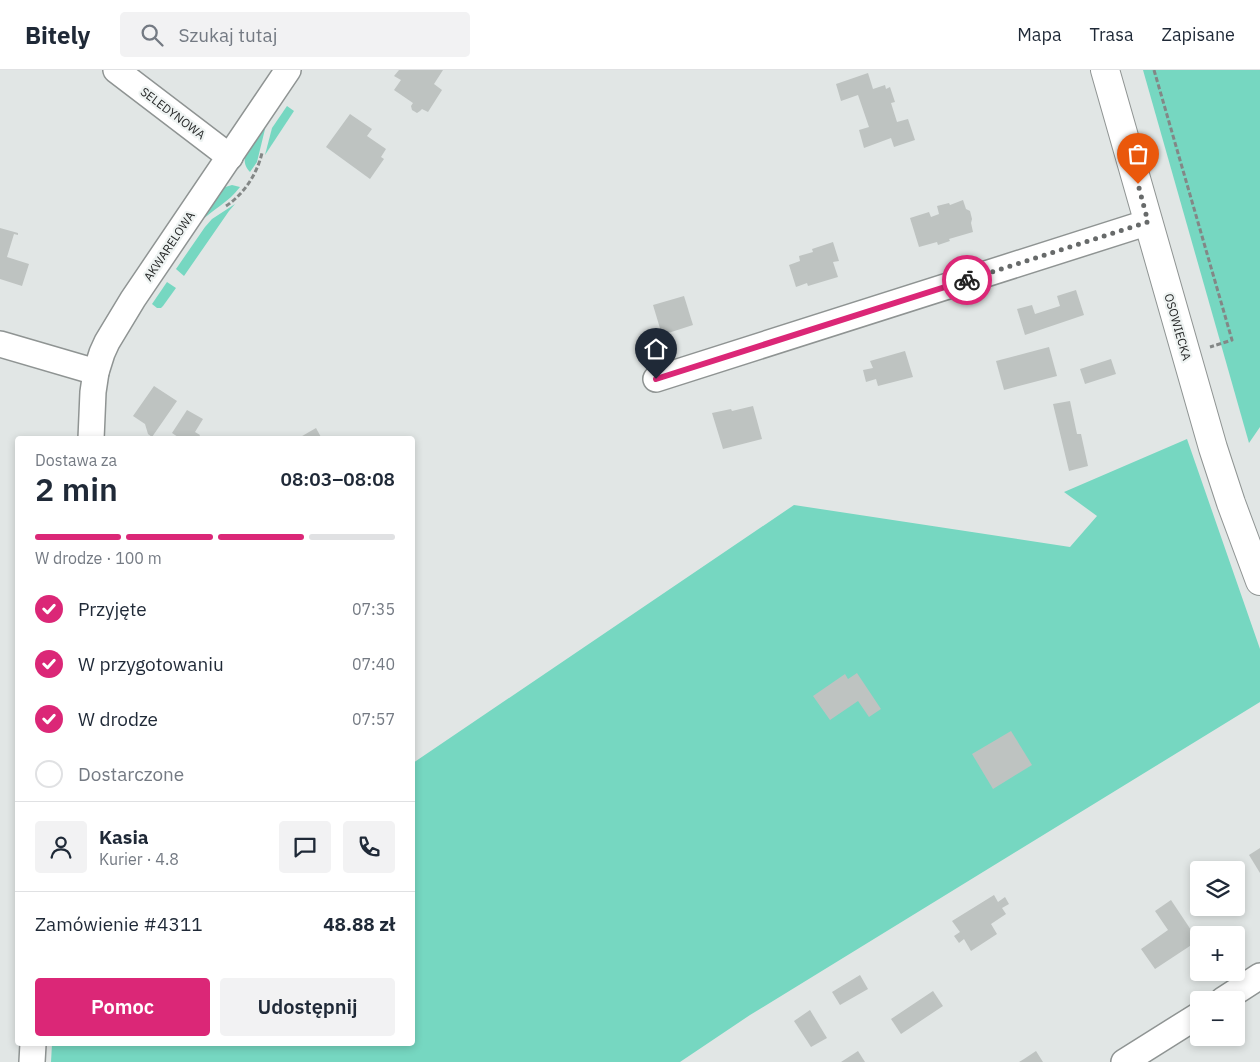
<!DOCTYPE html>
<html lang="pl">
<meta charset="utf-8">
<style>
:root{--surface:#fff;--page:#f2f2f3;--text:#1f2937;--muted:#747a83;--line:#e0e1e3;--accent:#db2777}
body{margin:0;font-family:"IBM Plex Sans",sans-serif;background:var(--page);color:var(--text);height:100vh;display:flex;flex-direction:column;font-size:19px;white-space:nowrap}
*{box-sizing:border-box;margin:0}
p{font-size:16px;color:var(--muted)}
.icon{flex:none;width:28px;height:28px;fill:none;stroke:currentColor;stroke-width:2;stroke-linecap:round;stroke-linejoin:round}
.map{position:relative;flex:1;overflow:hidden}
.sheet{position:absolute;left:15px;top:366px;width:400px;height:610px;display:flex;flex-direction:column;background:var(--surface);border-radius:5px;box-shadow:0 2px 8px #0003}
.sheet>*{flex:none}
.fabs{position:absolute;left:1190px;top:791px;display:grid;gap:10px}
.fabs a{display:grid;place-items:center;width:55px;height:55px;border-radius:5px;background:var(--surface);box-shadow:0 2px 8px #0003;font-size:25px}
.pin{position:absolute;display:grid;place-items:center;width:42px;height:42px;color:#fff;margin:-51px -21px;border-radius:50% 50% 50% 0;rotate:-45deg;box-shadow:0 0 5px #0007}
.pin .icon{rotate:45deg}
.courier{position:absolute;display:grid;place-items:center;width:50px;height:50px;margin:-25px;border:4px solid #db2777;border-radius:50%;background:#fff;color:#222;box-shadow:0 1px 6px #0007}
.overview em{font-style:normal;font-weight:600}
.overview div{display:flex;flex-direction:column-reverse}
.overview{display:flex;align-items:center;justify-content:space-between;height:85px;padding:0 20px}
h1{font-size:32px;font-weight:600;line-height:38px}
.bar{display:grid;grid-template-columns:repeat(4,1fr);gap:8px 5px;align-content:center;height:60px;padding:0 20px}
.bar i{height:6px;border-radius:4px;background:var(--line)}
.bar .current{background:var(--accent)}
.bar p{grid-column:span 4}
.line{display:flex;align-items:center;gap:12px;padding:0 20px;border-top:1px solid var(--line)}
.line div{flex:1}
.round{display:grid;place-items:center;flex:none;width:52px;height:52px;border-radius:5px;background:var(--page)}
ol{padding:0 20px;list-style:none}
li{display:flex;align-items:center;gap:15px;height:55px}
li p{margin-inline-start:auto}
li .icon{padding:5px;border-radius:50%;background:var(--accent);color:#fff;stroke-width:4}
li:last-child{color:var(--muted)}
li i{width:28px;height:28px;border:2px solid var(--line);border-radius:50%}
.action{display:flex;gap:10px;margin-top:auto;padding:10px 20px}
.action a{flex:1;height:58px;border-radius:5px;background:var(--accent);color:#fff;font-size:20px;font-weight:600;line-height:58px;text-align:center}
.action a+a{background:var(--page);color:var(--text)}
header{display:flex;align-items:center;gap:30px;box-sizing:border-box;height:70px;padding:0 25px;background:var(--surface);border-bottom:1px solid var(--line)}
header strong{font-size:24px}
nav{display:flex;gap:28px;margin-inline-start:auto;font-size:18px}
.search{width:350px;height:45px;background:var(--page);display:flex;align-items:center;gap:12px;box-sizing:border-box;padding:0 18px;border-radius:5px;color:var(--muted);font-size:19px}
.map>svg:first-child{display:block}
.green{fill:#76d7c1}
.building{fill:#bec3c1}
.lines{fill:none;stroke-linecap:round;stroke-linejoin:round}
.street-casing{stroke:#8f9493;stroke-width:28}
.secondary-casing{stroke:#8f9493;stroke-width:30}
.path{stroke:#838786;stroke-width:3;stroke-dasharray:5 2.5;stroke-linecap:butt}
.street{stroke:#fff;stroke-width:25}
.secondary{stroke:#fff;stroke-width:28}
.done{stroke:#676a6a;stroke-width:5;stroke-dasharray:0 9}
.route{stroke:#db2777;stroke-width:6}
.labels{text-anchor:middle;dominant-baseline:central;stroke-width:4.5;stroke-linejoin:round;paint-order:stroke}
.street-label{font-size:12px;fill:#252727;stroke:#eef3f2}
</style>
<header>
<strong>Bitely</strong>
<div class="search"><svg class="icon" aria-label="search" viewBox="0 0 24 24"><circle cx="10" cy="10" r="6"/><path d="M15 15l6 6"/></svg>Szukaj tutaj</div>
<nav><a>Mapa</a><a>Trasa</a><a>Zapisane</a></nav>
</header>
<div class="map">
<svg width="1260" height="992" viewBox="0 0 1260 992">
<rect width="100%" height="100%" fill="#e1e6e5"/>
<g class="green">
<path d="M1143,0h117v357l-11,16z"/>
<path d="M282,32l-16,23 -9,37 -7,10c-5,-5 -6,-10 -5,-18l33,-50z"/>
<path d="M287,36l7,5 -29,44 7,-27z"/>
<path d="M232,115l8,2c-11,15 -28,23 -41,36l23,-35z"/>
<path d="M235,134l-6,7 -45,65 -8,-7 29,-42 7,-8z"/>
<path d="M167,212l9,6 -13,18 -2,2h-4l-5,-4z"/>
<path d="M1187,369l73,210v53l-510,313 -70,47h-629l1,-18h360l1,-281 381,-258 276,42 27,-31 -33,-24z"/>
</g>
<g class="building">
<path d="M399,0h44l-9,14 8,6 -14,22 -6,-3 -2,2 -3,2 -5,-3 -1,-4 2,-3 -19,-13 7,-10 -7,-4z"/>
<path d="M868,3l5,16 12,-4 1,4 4,-2 5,15 -4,1 6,19 11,-3 7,21 -21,7 -3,-9 -27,10 -5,-18 10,-3 -11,-32 -17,6 -5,-17z"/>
<path d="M350,44l22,15 -5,7 19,13 -5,8 3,2 -14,20 -44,-32z"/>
<path d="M963,130l3,9 4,2 2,8 -1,4 2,9 -24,7 1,2 -12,4 -1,-3 -18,5 -9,-29 19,-6 2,5 8,-3 -2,-8 12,-3 1,2z"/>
<path d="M0,158l18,5v2l-4,-1 -7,23 22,7 -7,22 -22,-7z"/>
<path d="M833,172l6,19 -6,1 5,15 -30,9 -1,-3 -11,4 -7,-22 11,-4 -1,-5 14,-4 -1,-3z"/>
<path d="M1076,220l8,25 -59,20 -8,-26 15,-4 3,9 25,-8 -3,-10z"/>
<path d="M684,226l9,29 -31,10 -9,-30z"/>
<path d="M1049,277l8,29 -53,14 -8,-29z"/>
<path d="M905,281l8,26 -35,9 -2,-7 -10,3 -3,-12 10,-2 -3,-7z"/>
<path d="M1111,289l5,15 -31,10 -5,-15z"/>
<path d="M154,316l23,15 -25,36 -4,-3 -3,-10 -12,-8z"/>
<path d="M1070,331l7,33h4l7,32 -19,5 -16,-67z"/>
<path d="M753,336l9,33 -39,10 -11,-36 19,-4 1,2z"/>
<path d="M187,340l16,9 -8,13 5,3 -2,4h-17l-9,-6z"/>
<path d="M316,358l6,11h-25z"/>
<path d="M857,603l24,36 -12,8 -11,-16 -28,19 -17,-24 32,-22 3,5z"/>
<path d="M1011,661l21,34 -39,24 -21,-35z"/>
<path d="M1260,778v25l-11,-18z"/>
<path d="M994,825l4,7 7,-5 4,7 -7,4 4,6 -15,10 6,10 -26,17 -7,-12 -5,4 -5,-7 6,-4 -8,-11z"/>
<path d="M1171,830l20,30 3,-2 5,8v4l-44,29 -14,-20 27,-19 -13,-19z"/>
<path d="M860,905l8,14 -28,16 -8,-13z"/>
<path d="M933,921l10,15 -42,28 -10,-15z"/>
<path d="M810,940l17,28 -16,9 -17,-26z"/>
<path d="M858,981l7,11h-24z"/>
<path d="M1036,981l7,11h-24l5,-3z"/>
</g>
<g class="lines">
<defs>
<g id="street">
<path d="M116,0l114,87"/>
<path d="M0,274l96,28"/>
<path d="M656,309l493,-157"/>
<path d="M91,369l2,-47 3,-20 6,-19 5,-11 26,-43 155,-229"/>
<path d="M1223,930l37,-24"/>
<path d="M32,992l1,-18"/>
<path d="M1124,992l75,-47"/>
</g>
<path id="secondary" d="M1105,0l108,378 18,55 29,78"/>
</defs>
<use href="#street" class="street-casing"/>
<use href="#secondary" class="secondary-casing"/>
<g class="path">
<path d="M1154,0l78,270 -22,7"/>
<path d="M226,136c18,-12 31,-32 36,-53"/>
</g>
<use href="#street" class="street"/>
<use href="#secondary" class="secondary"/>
</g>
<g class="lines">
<path class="done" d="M967,210l181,-58 -10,-38"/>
<path class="route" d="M656,309l311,-99"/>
</g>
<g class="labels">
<g class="street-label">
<text transform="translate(173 43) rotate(37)">SELEDYNOWA</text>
<text transform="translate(169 176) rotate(-56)">AKWARELOWA</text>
<text transform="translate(1178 257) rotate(74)">OSOWIECKA</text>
</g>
</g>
</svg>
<div class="fabs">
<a><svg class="icon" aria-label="layers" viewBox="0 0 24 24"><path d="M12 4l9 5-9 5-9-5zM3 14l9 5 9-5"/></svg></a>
<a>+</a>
<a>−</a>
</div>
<div class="pin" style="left:1138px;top:114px;background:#ea580c"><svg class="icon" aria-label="bag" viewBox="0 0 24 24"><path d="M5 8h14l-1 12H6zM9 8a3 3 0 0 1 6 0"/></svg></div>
<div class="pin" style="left:656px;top:309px;background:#1f2937"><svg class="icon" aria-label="home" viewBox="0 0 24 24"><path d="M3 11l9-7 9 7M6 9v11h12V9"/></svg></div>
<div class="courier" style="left:967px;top:210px"><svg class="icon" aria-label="bike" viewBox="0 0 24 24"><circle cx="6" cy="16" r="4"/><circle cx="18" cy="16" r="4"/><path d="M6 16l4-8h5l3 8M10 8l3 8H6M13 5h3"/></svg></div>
<section class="sheet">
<div class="overview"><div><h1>2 min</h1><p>Dostawa za</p></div><em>08:03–08:08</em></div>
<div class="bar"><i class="current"></i><i class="current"></i><i class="current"></i><i></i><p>W drodze · 100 m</p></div>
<ol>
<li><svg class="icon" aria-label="check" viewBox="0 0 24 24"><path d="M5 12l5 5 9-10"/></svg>Przyjęte<p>07:35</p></li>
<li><svg class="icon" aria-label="check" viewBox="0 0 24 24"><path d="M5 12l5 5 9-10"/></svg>W przygotowaniu<p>07:40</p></li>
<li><svg class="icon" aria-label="check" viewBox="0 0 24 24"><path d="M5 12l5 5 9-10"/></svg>W drodze<p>07:57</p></li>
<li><i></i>Dostarczone</li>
</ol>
<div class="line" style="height:90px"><a class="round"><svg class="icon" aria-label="person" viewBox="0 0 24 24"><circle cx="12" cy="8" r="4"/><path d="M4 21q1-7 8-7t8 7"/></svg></a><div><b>Kasia</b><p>Kurier · 4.8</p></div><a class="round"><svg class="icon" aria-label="chat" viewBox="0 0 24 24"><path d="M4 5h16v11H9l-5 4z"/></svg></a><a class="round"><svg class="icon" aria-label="phone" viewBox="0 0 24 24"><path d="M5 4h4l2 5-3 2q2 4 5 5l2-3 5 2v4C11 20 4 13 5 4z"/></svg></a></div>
<div class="line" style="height:65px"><div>Zamówienie #4311</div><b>48.88 zł</b></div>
<div class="action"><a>Pomoc</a><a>Udostępnij</a></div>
</section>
</div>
